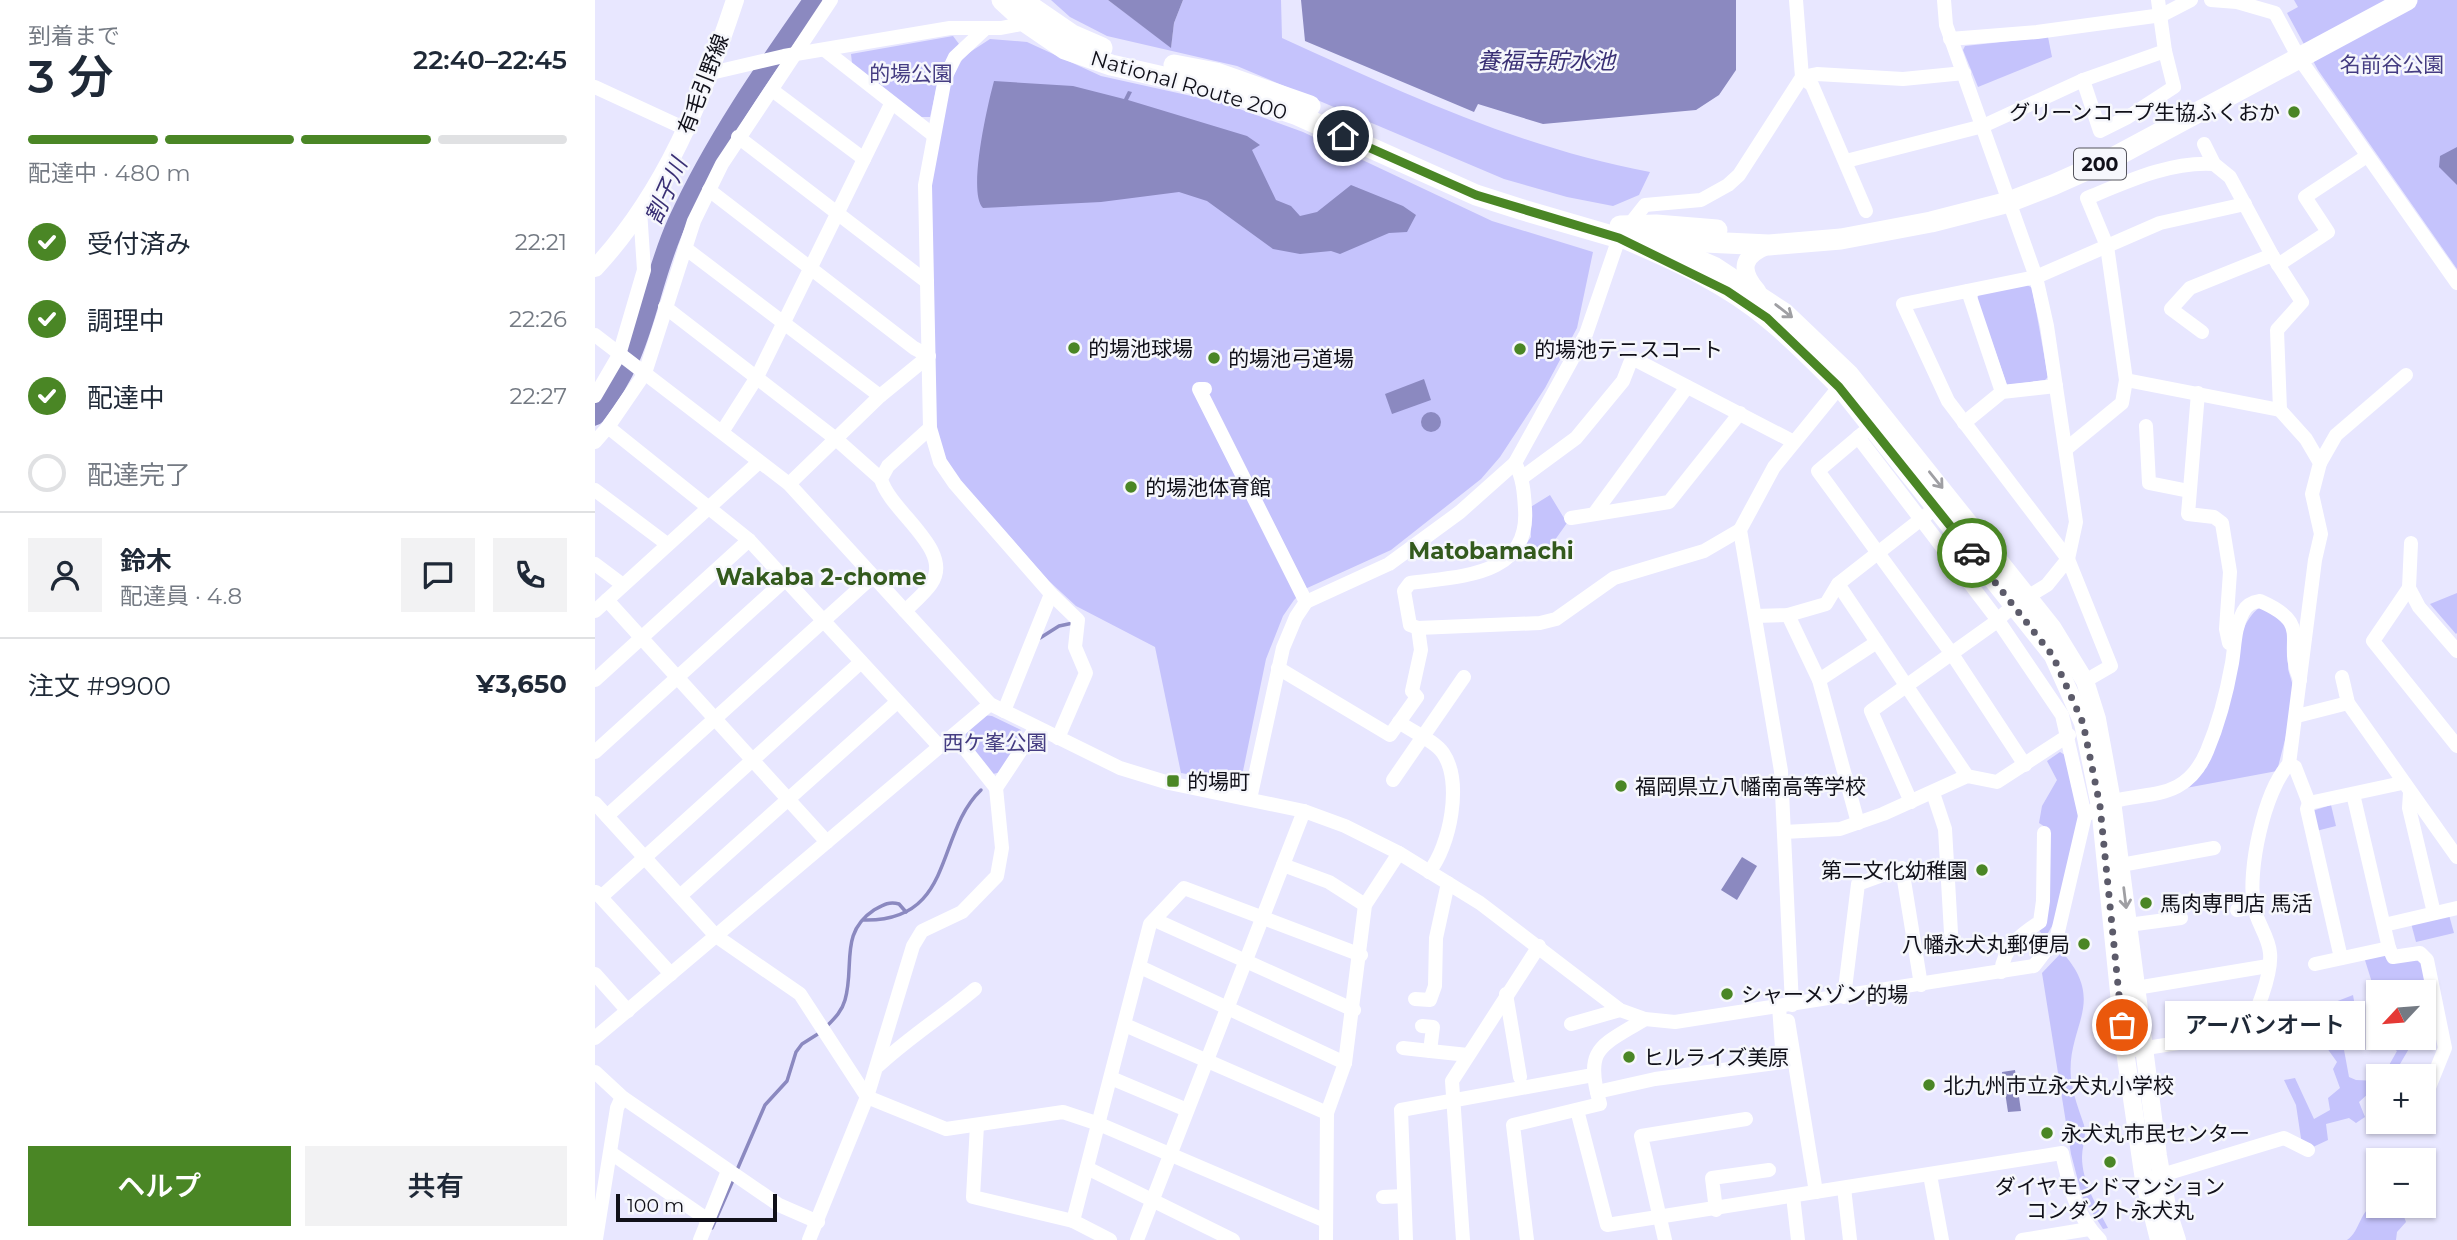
<!DOCTYPE html>
<html lang="ja">
<meta charset="utf-8">
<style>
:root{--surface:#fff;--page:#f2f2f3;--text:#1f2937;--muted:#747a83;--line:#e0e1e3;--accent:#4a8625}
body{margin:0;font-family:Montserrat,"Noto Sans JP",sans-serif;background:var(--page);color:var(--text);height:100vh;display:flex;flex-direction:column;font-size:26px;white-space:nowrap}
*{box-sizing:border-box;margin:0}
p{font-size:23px;color:var(--muted)}
.icon{flex:none;width:38px;height:38px;fill:none;stroke:currentColor;stroke-width:2;stroke-linecap:round;stroke-linejoin:round}
.map{position:relative;flex:1;overflow:hidden}
.sheet{display:flex;flex-direction:column;background:var(--surface);width:595px}
.sheet>*{flex:none}
.needle{width:46px;rotate:244deg}
.controls{position:absolute;left:1771px;top:980px;display:grid;gap:14px}
.controls a{display:grid;place-items:center;width:70px;height:70px;border-radius:0px;background:var(--surface);box-shadow:0 2px 5px #0004;font-size:35px}
.scale{position:absolute;left:21px;bottom:18px;width:161px;box-sizing:border-box;padding-left:7px;border:4px solid #101019;border-top:0;font-size:19px;line-height:24px;white-space:nowrap;color:#101019;-webkit-text-stroke:5px #f6f7fc;paint-order:stroke}
.pin{position:absolute;display:grid;place-items:center;width:60px;height:60px;color:#fff;margin:-30px;border:4px solid #fff;border-radius:50%;box-shadow:0 2px 7px #0007}
.courier{position:absolute;display:grid;place-items:center;width:70px;height:70px;margin:-35px;border:5px solid #4a8625;border-radius:50%;background:#fff;color:#222;box-shadow:0 2px 9px #0007}
.bubble{position:absolute;height:49px;border-radius:0px;background:var(--surface);box-shadow:0 2px 5px #0004;font-size:23px;font-weight:600;line-height:49px;text-align:center}
.head em{font-style:normal;font-weight:600}
.head div{display:flex;flex-direction:column-reverse}
.head{display:flex;align-items:center;justify-content:space-between;height:119px;padding:0 28px}
h1{font-size:46px;font-weight:600;line-height:52px}
.bar{display:grid;grid-template-columns:repeat(4,1fr);gap:10px 7px;align-content:center;height:84px;padding:0 28px}
.bar i{height:9px;border-radius:5px;background:var(--line)}
.bar .current{background:var(--accent)}
.bar p{grid-column:span 4}
.line{display:flex;align-items:center;gap:18px;padding:0 28px;border-top:2px solid var(--line)}
.line div{flex:1}
.round{display:grid;place-items:center;flex:none;width:74px;height:74px;border-radius:0px;background:var(--page)}
ol{padding:0 28px;list-style:none}
li{display:flex;align-items:center;gap:21px;height:77px}
li p{margin-inline-start:auto}
li .icon{padding:7px;border-radius:50%;background:var(--accent);color:#fff;stroke-width:4}
li:last-child{color:var(--muted)}
li i{width:38px;height:38px;border:4px solid var(--line);border-radius:50%}
.primary-button{display:flex;gap:14px;margin-top:auto;padding:14px 28px}
.primary-button a{flex:1;height:80px;border-radius:0px;background:var(--accent);color:#fff;font-size:28px;font-weight:600;line-height:80px;text-align:center}
.primary-button a+a{background:var(--page);color:var(--text)}
main{display:flex;flex:1;min-height:0}
.map>svg:first-child{display:block}
.green{fill:#c5c3fc}
.water{fill:#8b89c0}
.lines{fill:none;stroke-linecap:round;stroke-linejoin:round}
.stream{stroke:#8b89c0;stroke-width:3.5}
.river{stroke:#8b89c0;stroke-width:19}
.minor{stroke:#fff;stroke-width:14}
.major{stroke:#fff;stroke-width:18}
.highway{stroke:#fff;stroke-width:21}
.oneway{stroke:#9f9fa3}
.done{stroke:#5c5b6a;stroke-width:7;stroke-dasharray:0 12.6}
.route{stroke:#4a8625;stroke-width:9}
.poi-dot{fill:#4a8625;stroke:#f6f7fc;stroke-width:2.5}
.labels{text-anchor:middle;dominant-baseline:central;stroke-width:5;stroke-linejoin:round;paint-order:stroke}
.shield{fill:#f6f7fc;stroke:#55555d;stroke-width:2}
.shield-label{font-size:19px;font-weight:bold;fill:#101019}
.park-label{font-size:21px;fill:#453d82;stroke:#f6f7fc}
.street-label{font-size:21px;fill:#101019;stroke:#f6f7fc}
.poi-label{font-size:21px;fill:#101019;stroke:#f6f7fc;text-anchor:start}
.water-label{font-size:23px;font-style:italic;fill:#3a3075;stroke:#f6f7fc}
.neighbourhood-label{font-size:23px;font-weight:bold;fill:#335a1d;stroke:#f6f7fc}
</style>
<main>
<section class="sheet">
<div class="head"><div><h1>3 分</h1><p>到着まで</p></div><em>22:40–22:45</em></div>
<div class="bar"><i class="current"></i><i class="current"></i><i class="current"></i><i></i><p>配達中 · 480 m</p></div>
<ol>
<li><svg class="icon" aria-label="check" viewBox="0 0 24 24"><path d="M5 12l5 5 9-10"/></svg>受付済み<p>22:21</p></li>
<li><svg class="icon" aria-label="check" viewBox="0 0 24 24"><path d="M5 12l5 5 9-10"/></svg>調理中<p>22:26</p></li>
<li><svg class="icon" aria-label="check" viewBox="0 0 24 24"><path d="M5 12l5 5 9-10"/></svg>配達中<p>22:27</p></li>
<li><i></i>配達完了</li>
</ol>
<div class="line" style="height:126px"><a class="round"><svg class="icon" aria-label="person" viewBox="0 0 24 24"><circle cx="12" cy="8" r="4"/><path d="M4 21q1-7 8-7t8 7"/></svg></a><div><b>鈴木</b><p>配達員 · 4.8</p></div><a class="round"><svg class="icon" aria-label="chat" viewBox="0 0 24 24"><path d="M4 5h16v11H9l-5 4z"/></svg></a><a class="round"><svg class="icon" aria-label="phone" viewBox="0 0 24 24"><path d="M5 4h4l2 5-3 2q2 4 5 5l2-3 5 2v4C11 20 4 13 5 4z"/></svg></a></div>
<div class="line" style="height:91px"><div>注文 #9900</div><b>¥3,650</b></div>
<div class="primary-button"><a>ヘルプ</a><a>共有</a></div>
</section>
<div class="map">
<svg width="1862" height="1240" viewBox="0 0 1862 1240">
<rect width="100%" height="100%" fill="#e8e7ff"/>
<g class="green">
<path d="M456,0h57l63,47 3,-24 9,-23h98l1,38c119,54 238,110 368,134l-11,23 -26,11 -46,-9 -63,-18 -267,-113 -130,-30 -37,-19z"/>
<path d="M1699,0h163v269l-139,-199 -31,-57 11,-6z"/>
<path d="M358,36l6,8 -23,46 -6,27h-9l-69,-54 -1,-9z"/>
<path d="M1453,37l4,20 -74,30 -15,-37 2,-4z"/>
<path d="M395,39l37,3 74,34 122,27 80,29 189,89 101,31 -16,76 -32,60 -45,69 -19,22 -90,71 -86,39 -11,11 -11,16 -17,43 -23,112 -10,11 -52,-9 -26,-126 -79,-41 -27,-25 -87,-98 -20,-28 -8,-26 -5,-241 22,-108 13,-24z"/>
<path d="M1431,284l6,4 16,89 -3,3 -38,5 -30,-86 2,-5z"/>
<path d="M955,495l17,28 -22,31 -30,6 16,-23 -2,-29z"/>
<path d="M1862,593v40l-1,1 -26,-30z"/>
<path d="M1664,608l10,3 19,16v42l5,17 -5,42 -11,43 -91,17 21,-21 6,-15c8,-34 19,-126 46,-144z"/>
<path d="M388,715l9,1 29,14v10l-20,32 -8,2 -27,-33v-7z"/>
<path d="M1465,752l5,3 14,63 -24,103 -10,17 -7,-9 12,-99 -11,-7 3,-17 15,-26 -10,-19z"/>
<path d="M1736,805l5,21 -20,5 -4,-20z"/>
<path d="M1854,915l5,18 -38,9 -5,-19z"/>
<path d="M1467,952c46,51 4,74 9,126 2,17 8,32 13,47 3,12 -2,21 -2,32 0,25 15,49 26,71l-5,1 -21,-33 -11,-42 -29,-181z"/>
<path d="M1789,953l33,5 6,6 13,82 -11,-6h-11l-21,36h-10l14,-25 -9,-7 -1,-6h37v-46h-45l-5,-3 -10,-32z"/>
<path d="M1758,995l7,40 -18,4 7,38 7,3 22,1v4l-19,17 6,15 -9,6 -7,-5 -23,6 2,16 -15,7 -11,-2 -6,-40 -12,-25 11,-2 19,41 16,-9 -2,-12 12,-10 -7,-19 4,-7 -13,-18 16,-16 -10,-24z"/>
<path d="M1783,1204l22,2 6,16 -9,10 -1,8h-49c14,-9 12,-32 31,-36z"/>
</g>
<g class="water">
<path d="M513,0h75l-9,23 -3,25z"/>
<path d="M706,0h435v70l-17,25 -23,15 -153,14 -65,-20 -4,8 -169,-71z"/>
<path d="M399,81l79,5 51,13 4,-8 4,1 -4,8 119,36 13,9 -8,5 24,50 15,6 9,10 17,-4 34,-27 52,21 13,9 -9,17 -18,1 -49,21 -9,-3 -31,3 -27,-5 -66,-48 -28,-9 -78,10 -118,6c-16,-15 5,-105 11,-127z"/>
<path d="M1862,147v38l-18,-18 1,-11z"/>
<path d="M25,366l11,9 -36,51v-21z"/>
<path d="M829,379l7,21 -39,14 -7,-20z"/>
<circle cx="836" cy="422" r="10"/>
<path d="M1147,857l15,9 -20,34 -16,-10z"/>
<path d="M1420,1070l6,41 -13,1 -6,-40z"/>
</g>
<g class="lines">
<g class="stream">
<path d="M445,638l19,-12 14,-3"/>
<path d="M269,920c91,2 71,-86 117,-130"/>
<path d="M232,1026c8,-8 15,-15 18,-26 10,-34 -6,-67 29,-90 9,-5 15,-9 25,-6l7,8"/>
<path d="M142,1170l28,-65 22,-24 9,-29 6,-8 19,-12"/>
<path d="M117,1228l22,-50"/>
</g>
<path class="river" d="M0,416c53,-65 50,-123 82,-194 36,-79 86,-151 136,-222"/>
<g class="minor">
<path d="M1616,0l26,2 38,11 24,45 158,225"/>
<path d="M391,28l-31,29 -10,21 -20,107 5,243 10,34 15,22 96,110 -47,117"/>
<path d="M1355,39l87,-7 125,-17 29,-15"/>
<path d="M231,51l106,83"/>
<path d="M116,73l73,-17 166,-28h51l26,-5 3,-5"/>
<path d="M1207,77l15,-3 86,5 61,-6"/>
<path d="M1207,77l10,8 54,126"/>
<path d="M1488,80l17,51 28,-14 46,-30 -9,-36"/>
<path d="M0,87l93,43"/>
<path d="M177,90l92,69"/>
<path d="M143,137l189,145"/>
<path d="M1609,144l10,20 16,13 42,78 30,47 -25,28 3,80 26,29 14,24 -8,31 9,40 -6,26 -26,204"/>
<path d="M1251,161l137,-35 100,-46 82,-29 -7,-51"/>
<path d="M114,190l205,158 15,8 -49,40 -91,88"/>
<path d="M90,248l195,148"/>
<path d="M1683,265l50,-33 -23,-35 62,-41"/>
<path d="M1373,291l34,101"/>
<path d="M70,307l171,132 45,40"/>
<path d="M1607,332l-31,-23 19,-21 82,-33"/>
<path d="M0,335l194,149 201,220 130,64 49,15 135,28 41,15 54,27 81,50 140,107 25,9 30,3 359,-56 23,-30 28,-120c43,-35 95,-1 122,-65 11,-26 20,-60 25,-88 3,-18 2,-34 11,-51 4,-8 10,-10 17,-11 55,24 22,39 40,79"/>
<path d="M1531,380l154,30"/>
<path d="M610,389h-6l107,213"/>
<path d="M1603,393l-10,121 26,3 8,6 8,49 -4,57 3,14"/>
<path d="M0,396l24,-41 25,-85 -4,-60"/>
<path d="M1369,423l38,-31 54,-6"/>
<path d="M1551,426l3,57 40,8"/>
<path d="M13,427l141,113 190,206"/>
<path d="M127,432l35,-55 134,-273"/>
<path d="M1268,433l-45,38 134,183 73,111"/>
<path d="M1263,437l139,182 65,96 23,101"/>
<path d="M0,442l13,-15 37,-54 49,-152 28,-57 109,-164"/>
<path d="M1471,449l56,-46 4,-23 -19,-134 -20,-48c39,-16 83,-37 127,-34"/>
<path d="M920,463c8,15 9,29 10,46 5,68 -66,67 -115,74l-6,8 6,34 8,3 122,-5 16,-4 58,-41 90,-27 36,-21"/>
<path d="M1725,463l16,-28 70,-60"/>
<path d="M928,477l53,-39 47,-57 9,-23 160,83"/>
<path d="M0,490l72,54"/>
<path d="M999,514l93,-127"/>
<path d="M976,518l98,-16 71,-89"/>
<path d="M1816,543l-2,45 10,19 38,44"/>
<path d="M0,564l28,21"/>
<path d="M1243,584l129,192"/>
<path d="M1814,588l-36,53 84,105"/>
<path d="M456,594l27,26 -3,27 11,26 -28,65"/>
<path d="M12,600l220,242"/>
<path d="M0,611l164,-149"/>
<path d="M310,611c8,-8 19,-17 26,-27 24,-34 -41,-72 -50,-105l7,-13 42,-38"/>
<path d="M1193,615l31,65 39,143"/>
<path d="M1160,616l33,-1 38,-11 12,-20 91,-71"/>
<path d="M683,668l112,67 27,-38 -5,-6 9,-41 -3,-22"/>
<path d="M1747,677l6,26 109,154"/>
<path d="M0,680l154,-140"/>
<path d="M1224,680l58,-38"/>
<path d="M1490,681l26,-15 -43,-107 -120,-158 -45,-97 133,-27 124,-54 85,-19"/>
<path d="M1702,716l51,-13"/>
<path d="M804,722c12,9 36,19 44,31 20,29 7,93 -14,119"/>
<path d="M0,752l191,-173"/>
<path d="M798,780l71,-103"/>
<path d="M401,788l39,-59"/>
<path d="M1338,793l12,36 6,104"/>
<path d="M1815,793l-1,15 25,105"/>
<path d="M655,799l33,-151 13,-31 10,-15 83,-38 71,-52 55,-49 71,-129 33,-96 26,-33 56,-5 27,-15 11,-10 63,-98 -6,-77"/>
<path d="M1316,802l-40,-91 122,-87 21,-19 33,-20 21,-26 8,-37 -29,-196 -11,-49 -90,-252 -2,-25"/>
<path d="M0,803l121,133 84,58 67,103 79,32 117,-17 36,12 227,97"/>
<path d="M1714,803l-2,6 34,149"/>
<path d="M12,816l265,-239"/>
<path d="M1189,832l56,-3 43,-15 84,-38 30,6 72,-47"/>
<path d="M688,865l46,17 36,23"/>
<path d="M1526,865l93,-17"/>
<path d="M1,892l75,82"/>
<path d="M85,896l217,-194"/>
<path d="M6,897l260,-235"/>
<path d="M1642,910l17,-3"/>
<path d="M560,920l199,90"/>
<path d="M1533,925l53,-7"/>
<path d="M1789,925l73,-17"/>
<path d="M1794,948l4,9 27,-4 7,7 18,88 -21,52"/>
<path d="M1720,964l74,-16 -36,-154"/>
<path d="M545,967l205,96"/>
<path d="M1406,972c3,-25 19,-37 39,-50l3,-21 1,-68"/>
<path d="M0,974l33,37"/>
<path d="M1541,988l132,-22"/>
<path d="M911,994l14,83"/>
<path d="M1249,997l14,-113 44,-16 19,117"/>
<path d="M820,999l15,1 5,-14 1,-48 12,-55"/>
<path d="M1197,1005l-11,-234 -41,-241 34,-63 71,-87"/>
<path d="M1193,1021l28,171"/>
<path d="M976,1024l49,-14"/>
<path d="M530,1025l202,88"/>
<path d="M827,1026l11,1 -3,24 38,4"/>
<path d="M0,1038l395,-334"/>
<path d="M808,1048l27,3"/>
<path d="M1538,1050l110,-17c13,-14 29,-60 27,-80 -1,-16 -13,-30 -16,-46 -7,-36 10,-116 35,-143l6,3 14,36 93,-20"/>
<path d="M283,1066c31,-29 65,-50 97,-77"/>
<path d="M0,1072l27,25 157,108 39,17"/>
<path d="M516,1078l76,32"/>
<path d="M1002,1092l58,-13 128,-17 -4,-56"/>
<path d="M982,1110l30,115 455,-72c7,32 14,63 38,87"/>
<path d="M382,1125l-4,72 100,24"/>
<path d="M16,1153l97,67"/>
<path d="M494,1169l144,71"/>
<path d="M1335,1175l12,65"/>
<path d="M1557,1178l132,-40 24,12"/>
<path d="M1249,1188l6,52"/>
<path d="M1198,1196l5,44"/>
<path d="M788,1197l21,-1"/>
<path d="M1121,1210l-4,-32 57,-8"/>
<path d="M1,1239l21,-131 5,-11"/>
<path d="M105,1240l28,-69"/>
<path d="M214,1240l58,-143 46,-151 9,-15 40,-19 35,-36 5,-28 -6,-60 -42,-53"/>
<path d="M515,1240l-37,-19 77,-297 34,-36 177,67"/>
<path d="M542,1240l167,-429"/>
<path d="M731,1240l1,-127 18,-50 20,-158 34,-52"/>
<path d="M811,1240l-5,-130 192,-35"/>
<path d="M868,1240l-11,-159 87,-135"/>
<path d="M932,1240l-14,-115 87,-21c-16,-57 0,-57 45,-85"/>
<path d="M1070,1240l-24,-104 105,-17"/>
<path d="M1427,1240l67,-11"/>
</g>
<g class="major">
<path d="M1032,241c49,21 100,44 141,79 25,20 48,44 71,67l214,269 30,67 17,83 25,245 19,129 15,60"/>
<path d="M1070,244l50,22 70,46 65,62 202,253 33,54 12,38 15,82 46,355 10,56 9,28"/>
<path d="M0,268c71,-76 108,-171 140,-268"/>
<path d="M1162,291c-19,-22 -14,-36 12,-46"/>
</g>
<g class="highway">
<path d="M407,0l25,23 38,26 46,16 118,27 66,22 181,81 47,15 96,28 150,7 72,-6 90,-17 78,-20 44,-17 56,-25 298,-160"/>
<path d="M432,4l45,31 30,13"/>
<path d="M579,65l42,8 94,33"/>
<path d="M1025,226l36,-1 61,5"/>
</g>
</g>
<defs><path id="oneway-shaft" d="M-6 0H5M1.5-3L5.5 0L1.5 3" fill="none" stroke-width="1.6" stroke-linecap="round" stroke-linejoin="round" transform="scale(1.75)"/></defs>
<g class="oneway">
<use href="#oneway-shaft" transform="translate(1189 311) rotate(38)"/>
<use href="#oneway-shaft" transform="translate(1341 480) rotate(51)"/>
<use href="#oneway-shaft" transform="translate(1530 898) rotate(83)"/>
</g>
<g class="lines">
<path class="done" d="M1377,553l81,103 30,67 17,83 22,219"/>
<path class="route" d="M748,136l133,59 143,43 108,53 40,27 72,69 133,166"/>
</g>
<g class="poi-dot">
<circle cx="1699" cy="112" r="7"/>
<circle cx="479" cy="348" r="7"/>
<circle cx="925" cy="349" r="7"/>
<circle cx="619" cy="358" r="7"/>
<circle cx="536" cy="487" r="7"/>
<rect x="571" y="774" width="14" height="14" rx="3.5"/>
<circle cx="1026" cy="786" r="7"/>
<circle cx="1387" cy="870" r="7"/>
<circle cx="1551" cy="903" r="7"/>
<circle cx="1489" cy="944" r="7"/>
<circle cx="1132" cy="994" r="7"/>
<circle cx="1034" cy="1057" r="7"/>
<circle cx="1334" cy="1085" r="7"/>
<circle cx="1452" cy="1133" r="7"/>
<circle cx="1515" cy="1162" r="7"/>
</g>
<g class="labels">
<rect class="shield" x="1479" y="148.5" width="52" height="31" rx="5"/>
<g class="shield-label">
<text x="1505" y="164">200</text>
</g>
<g class="park-label">
<text x="1797" y="64">名前谷公園</text>
<text x="316" y="73">的場公園</text>
<text x="400" y="742">西ケ峯公園</text>
</g>
<g class="street-label">
<text transform="translate(108 84) rotate(-69)">有毛引野線</text>
<text transform="translate(594 85) rotate(16)">National Route 200</text>
</g>
<g class="poi-label">
<text x="1685" y="112" text-anchor="end">グリーンコープ生協ふくおか</text>
<text x="493" y="348">的場池球場</text>
<text x="939" y="349">的場池テニスコート</text>
<text x="633" y="358">的場池弓道場</text>
<text x="550" y="487">的場池体育館</text>
<text x="592" y="781">的場町</text>
<text x="1040" y="786">福岡県立八幡南高等学校</text>
<text x="1373" y="870" text-anchor="end">第二文化幼稚園</text>
<text x="1565" y="903">馬肉専門店 馬活</text>
<text x="1475" y="944" text-anchor="end">八幡永犬丸郵便局</text>
<text x="1146" y="994">シャーメゾン的場</text>
<text x="1048" y="1057">ヒルライズ美原</text>
<text x="1348" y="1085">北九州市立永犬丸小学校</text>
<text x="1466" y="1133">永犬丸市民センター</text>
<text x="1515" y="1186" text-anchor="middle">ダイヤモンドマンション<tspan x="1515" dy="24">コンダクト永犬丸</tspan></text>
</g>
<g class="water-label">
<text x="951" y="61">養福寺貯水池</text>
<text transform="translate(71 191) rotate(-66)">割子川</text>
</g>
<g class="neighbourhood-label">
<text x="896" y="551">Matobamachi</text>
<text x="226" y="577">Wakaba 2-chome</text>
</g>
</g>
</svg>
<div class="controls">
<a><svg class="needle" viewBox="-14 -14 28 28"><path d="M0-13l5 13h-10z" fill="#e53935"/><path d="M0 13l5-13h-10z" fill="#747a83"/></svg></a>
<a>+</a>
<a>−</a>
</div>
<div class="scale">100 m</div>
<div class="pin" style="left:1527px;top:1025px;background:#ea580c"><svg class="icon" aria-label="bag" viewBox="0 0 24 24"><path d="M5 8h14l-1 12H6zM9 8a3 3 0 0 1 6 0"/></svg></div>
<div class="pin" style="left:748px;top:136px;background:#1f2937"><svg class="icon" aria-label="home" viewBox="0 0 24 24"><path d="M3 11l9-7 9 7M6 9v11h12V9"/></svg></div>
<div class="courier" style="left:1377px;top:553px"><svg class="icon" aria-label="car" viewBox="0 0 24 24"><path d="M5 17H2v-5l4-1 3-4h7l3 4 3 1v5h-3M9 17h6M6 11h13"/><circle cx="7" cy="17" r="2"/><circle cx="17" cy="17" r="2"/></svg></div>
<div class="bubble" style="left:1570px;top:1001px;width:200px">アーバンオート</div>
</div>
</main>
